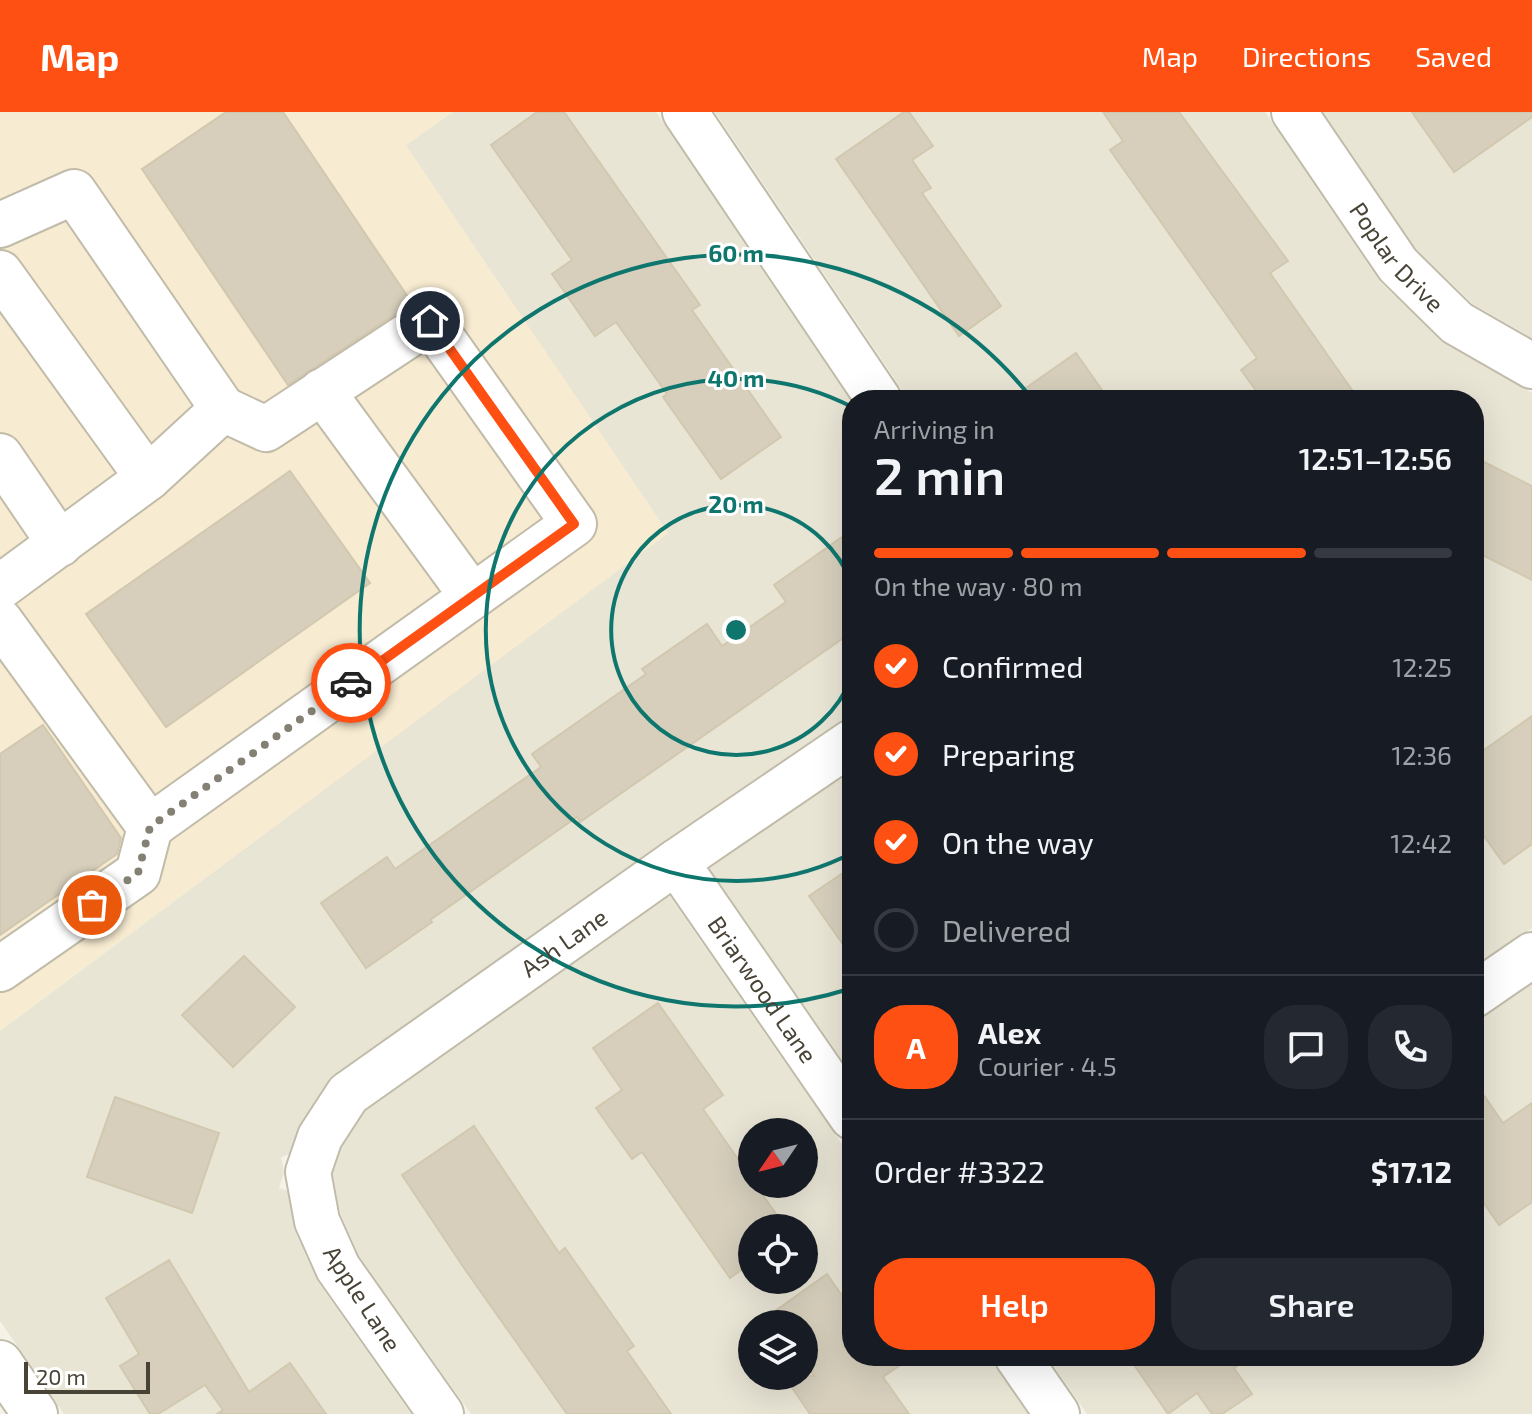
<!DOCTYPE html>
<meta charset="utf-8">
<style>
:root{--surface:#171b24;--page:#242831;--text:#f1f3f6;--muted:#9ea1a6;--line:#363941;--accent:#ff5014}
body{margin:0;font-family:"Exo 2",sans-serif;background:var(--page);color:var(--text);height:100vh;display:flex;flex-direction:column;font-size:30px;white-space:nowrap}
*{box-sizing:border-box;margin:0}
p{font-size:26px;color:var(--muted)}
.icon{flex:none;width:44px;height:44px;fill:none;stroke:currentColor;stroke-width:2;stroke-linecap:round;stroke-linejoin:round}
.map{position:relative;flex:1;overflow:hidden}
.drawer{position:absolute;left:842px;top:278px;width:642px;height:976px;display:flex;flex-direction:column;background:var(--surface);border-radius:32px;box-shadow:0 8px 32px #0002}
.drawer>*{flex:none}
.needle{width:52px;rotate:235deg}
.buttons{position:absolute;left:738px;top:1006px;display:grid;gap:16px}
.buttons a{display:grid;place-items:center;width:80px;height:80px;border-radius:50%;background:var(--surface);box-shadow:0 8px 32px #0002;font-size:40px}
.scale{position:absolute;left:24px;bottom:20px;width:126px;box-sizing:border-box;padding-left:8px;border:4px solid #484336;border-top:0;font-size:22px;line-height:28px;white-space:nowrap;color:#484336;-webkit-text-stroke:6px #fff;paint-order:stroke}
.pin{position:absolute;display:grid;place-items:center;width:68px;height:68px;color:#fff;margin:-34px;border:4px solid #fff;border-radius:50%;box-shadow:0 2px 8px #0007}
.courier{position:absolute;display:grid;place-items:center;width:80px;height:80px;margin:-40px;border:6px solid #ff5014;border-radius:50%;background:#fff;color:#222;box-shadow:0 2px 10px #0007}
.overview em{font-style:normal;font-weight:600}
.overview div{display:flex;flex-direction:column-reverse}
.overview{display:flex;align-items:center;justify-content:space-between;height:136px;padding:0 32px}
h1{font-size:52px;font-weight:600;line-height:60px}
.bar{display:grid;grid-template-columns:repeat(4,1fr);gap:12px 8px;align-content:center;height:96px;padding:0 32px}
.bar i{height:10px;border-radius:6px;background:var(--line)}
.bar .active{background:var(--accent)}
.bar p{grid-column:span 4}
.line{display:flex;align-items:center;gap:20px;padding:0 32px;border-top:2px solid var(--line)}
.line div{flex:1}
.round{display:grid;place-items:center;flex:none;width:84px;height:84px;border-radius:32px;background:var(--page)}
ol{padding:0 32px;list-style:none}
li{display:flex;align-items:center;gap:24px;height:88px}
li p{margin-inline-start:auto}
li .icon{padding:8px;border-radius:50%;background:var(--accent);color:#fff;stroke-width:4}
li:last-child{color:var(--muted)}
li i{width:44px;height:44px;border:4px solid var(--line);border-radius:50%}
.cta{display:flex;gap:16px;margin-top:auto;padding:16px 32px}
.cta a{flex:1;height:92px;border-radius:32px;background:var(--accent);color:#fff;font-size:32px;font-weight:600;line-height:92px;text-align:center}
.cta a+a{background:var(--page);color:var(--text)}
header{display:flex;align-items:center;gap:48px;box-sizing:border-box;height:112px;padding:0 40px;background:var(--accent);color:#fff}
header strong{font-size:38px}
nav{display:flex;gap:44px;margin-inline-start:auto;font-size:28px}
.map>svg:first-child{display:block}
.residential{fill:#e9e5d5;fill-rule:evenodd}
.commercial{fill:#f7ebd1}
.building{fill:#d7cfbc;stroke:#d2c8af;stroke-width:2}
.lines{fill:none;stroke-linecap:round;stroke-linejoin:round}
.minor-casing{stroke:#c1bba9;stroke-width:48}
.minor{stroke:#fff;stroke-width:44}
.done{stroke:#858074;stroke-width:8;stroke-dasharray:0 14.4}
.route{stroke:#ff5014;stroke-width:10}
.ring{fill:none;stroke:#0f766e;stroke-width:4}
.labels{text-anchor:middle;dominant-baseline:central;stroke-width:6;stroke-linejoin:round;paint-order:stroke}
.street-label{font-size:24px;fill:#484336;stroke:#fff}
.centre{fill:#0f766e;stroke:#fff;stroke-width:4}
.ring-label{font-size:24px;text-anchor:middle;font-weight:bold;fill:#0f766e;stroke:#fff;stroke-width:6;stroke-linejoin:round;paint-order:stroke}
</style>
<header>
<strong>Map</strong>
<nav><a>Map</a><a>Directions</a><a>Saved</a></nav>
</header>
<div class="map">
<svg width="1532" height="1302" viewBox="0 0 1532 1302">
<rect width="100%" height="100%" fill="#f5f2e7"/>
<g class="residential">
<path d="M453,0h203l196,291v313l-208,142 -309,219 -35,50 -10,27 -9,3 3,15 -5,16 9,3 7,41 23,50 93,132h-347l-64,-93v-290l668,-498 -263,-388z"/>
<path d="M715,0h550l115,170 64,60 88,51v535l-58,40v-568h-565z"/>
<path d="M1323,0h209v226l-59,-34 -56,-54z"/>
<path d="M852,655v307l-144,-208z"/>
<path d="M668,782l184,265v197h136l40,58h-557l-112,-158 -19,-44 -8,-41 9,-27 23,-35zM752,1020h52v52h-52zM752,1116h52v52h-52zM752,1212h52v52h-52z"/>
<path d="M1532,868v434h-445l-40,-58h427v-336z"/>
</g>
<path class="commercial" d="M0,0h453l-47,33 262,388 -668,498z"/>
<g class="building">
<path d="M226,0h57l129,191 -124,82 -146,-216z"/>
<path d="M537,0h27l136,193 -8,5 89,127 -60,42 -58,-82 4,-3 -51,-72 -21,14 -43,-62 20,-14 -81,-115z"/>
<path d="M904,0h5l24,34 -21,14 19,28 -9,5 79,113 -42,30 -123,-177z"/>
<path d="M1103,0h76l109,149 -18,12 89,127h-96l-22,-30 16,-12 -147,-208 13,-9z"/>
<path d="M1412,0h120v5l-78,55z"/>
<path d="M1076,241l33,47h-100z"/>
<path d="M1474,345l58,29v94l-58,-29z"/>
<path d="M290,359l80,112 -204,144 -80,-113z"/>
<path d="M852,418v102l-272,190 -3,-5 -147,103 2,2 -66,46 -45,-65 66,-46 8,12 146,-102 -9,-13 114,-80 -4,-5 65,-45 15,22 64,-44 -12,-17z"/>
<path d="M1532,604v128l-28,20 -30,-42v-65z"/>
<path d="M43,613l78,113 -4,16 -117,81v-181z"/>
<path d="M852,755v90l-43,-61z"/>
<path d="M244,844l51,51 -62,60 -51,-52z"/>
<path d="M658,891l65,92 -20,14 49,70v5h3l31,44h-34v34l-22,16 -88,-126 -10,7 -36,-51 26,-18 -29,-42z"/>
<path d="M1474,969l29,42 29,-20v99l-33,23 -25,-36z"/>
<path d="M115,985l104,36 -27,80 -105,-36z"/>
<path d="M474,1014l85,127 6,-5 69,98 -7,5 44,63h-104l-103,-146 -62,-93z"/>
<path d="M169,1148l80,132 41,-29 36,51h-109l6,-4 -18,-25 -47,29h-8l-30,-48 19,-12 -33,-56z"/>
<path d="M827,1162l25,36v46h61l-30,21 26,37h-99l-26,-38h30l-10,-15v-37h-26l-7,-10z"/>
<path d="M1128,1244h123l-17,12 18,26 -30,20h-10l-15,-21 -29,21z"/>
</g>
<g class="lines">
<defs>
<g id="minor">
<path d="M685,0l194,288"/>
<path id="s1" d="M1294,0l104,153 59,58 75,43"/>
<path d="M0,113l74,-33 149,217 -75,69"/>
<path d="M0,161l148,205 -148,109"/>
<path d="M322,279l150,205"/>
<path d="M0,344l60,88"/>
<path d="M0,509l150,206 424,-303 -144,-203 -164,108 -43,-20"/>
<path id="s2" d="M676,750l176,255"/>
<path d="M0,857l138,-96 12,-46"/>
<path d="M1474,883l58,-40"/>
<path d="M1017,1244l40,58"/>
<path d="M0,1251l35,51"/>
<path id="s3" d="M441,1302l-103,-146 -21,-47 -9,-49 12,-35 28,-43 328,-232 176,-120"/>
</g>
</defs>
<use href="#minor" class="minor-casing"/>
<use href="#minor" class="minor"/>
</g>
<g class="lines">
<path class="done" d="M92,793l46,-32 12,-46 201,-144"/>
<path class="route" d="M351,571l223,-159 -144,-203"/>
</g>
<g class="ring">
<path d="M852 565A125 125 0 1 1 852 471"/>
<path d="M852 741A251 251 0 1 1 852 295"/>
<path d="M849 877A376 376 0 1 1 1032 287"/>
</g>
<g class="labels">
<g class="street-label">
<text stroke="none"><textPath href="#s1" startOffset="178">Poplar Drive</textPath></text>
<text stroke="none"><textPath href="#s3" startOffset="632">Ash Lane</textPath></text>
<text stroke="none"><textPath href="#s2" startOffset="154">Briarwood Lane</textPath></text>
<text transform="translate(363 1186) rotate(57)">Apple Lane</text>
</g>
</g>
<circle cx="736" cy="518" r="12" class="centre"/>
<g class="ring-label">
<text x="736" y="150">60 m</text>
<text x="736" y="275">40 m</text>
<text x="736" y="401">20 m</text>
</g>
</svg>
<div class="buttons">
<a><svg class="needle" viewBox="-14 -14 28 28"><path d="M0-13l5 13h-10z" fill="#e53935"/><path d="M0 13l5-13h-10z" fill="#9ea1a6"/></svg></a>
<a><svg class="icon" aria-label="locate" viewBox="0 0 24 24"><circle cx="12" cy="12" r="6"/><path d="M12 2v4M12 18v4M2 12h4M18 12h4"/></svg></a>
<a><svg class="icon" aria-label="layers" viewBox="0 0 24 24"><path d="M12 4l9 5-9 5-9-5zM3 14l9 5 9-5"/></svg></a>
</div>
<div class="scale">20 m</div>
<div class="pin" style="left:92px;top:793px;background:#ea580c"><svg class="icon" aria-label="bag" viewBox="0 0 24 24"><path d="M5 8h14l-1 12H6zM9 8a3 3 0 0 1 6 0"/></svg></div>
<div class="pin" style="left:430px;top:209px;background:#1f2937"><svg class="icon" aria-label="home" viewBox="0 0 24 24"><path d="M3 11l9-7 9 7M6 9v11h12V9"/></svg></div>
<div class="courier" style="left:351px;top:571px"><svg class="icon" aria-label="car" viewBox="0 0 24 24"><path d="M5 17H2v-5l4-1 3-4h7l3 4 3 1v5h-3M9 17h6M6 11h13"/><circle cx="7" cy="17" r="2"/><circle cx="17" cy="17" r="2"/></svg></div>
<section class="drawer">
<div class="overview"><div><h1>2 min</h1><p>Arriving in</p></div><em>12:51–12:56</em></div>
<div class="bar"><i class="active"></i><i class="active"></i><i class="active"></i><i></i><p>On the way · 80 m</p></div>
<ol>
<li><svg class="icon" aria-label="check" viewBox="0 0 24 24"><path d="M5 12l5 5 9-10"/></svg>Confirmed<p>12:25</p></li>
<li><svg class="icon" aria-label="check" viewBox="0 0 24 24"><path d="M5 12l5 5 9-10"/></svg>Preparing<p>12:36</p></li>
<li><svg class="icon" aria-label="check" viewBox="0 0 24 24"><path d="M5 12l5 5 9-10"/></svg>On the way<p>12:42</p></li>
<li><i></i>Delivered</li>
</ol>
<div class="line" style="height:144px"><b class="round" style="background:var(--accent);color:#fff">A</b><div><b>Alex</b><p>Courier · 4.5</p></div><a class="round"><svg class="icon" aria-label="chat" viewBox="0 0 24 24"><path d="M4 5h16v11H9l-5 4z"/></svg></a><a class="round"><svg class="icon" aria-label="phone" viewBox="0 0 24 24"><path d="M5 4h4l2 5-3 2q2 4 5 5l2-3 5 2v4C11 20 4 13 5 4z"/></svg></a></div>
<div class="line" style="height:104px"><div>Order #3322</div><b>$17.12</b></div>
<div class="cta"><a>Help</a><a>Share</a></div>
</section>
</div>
